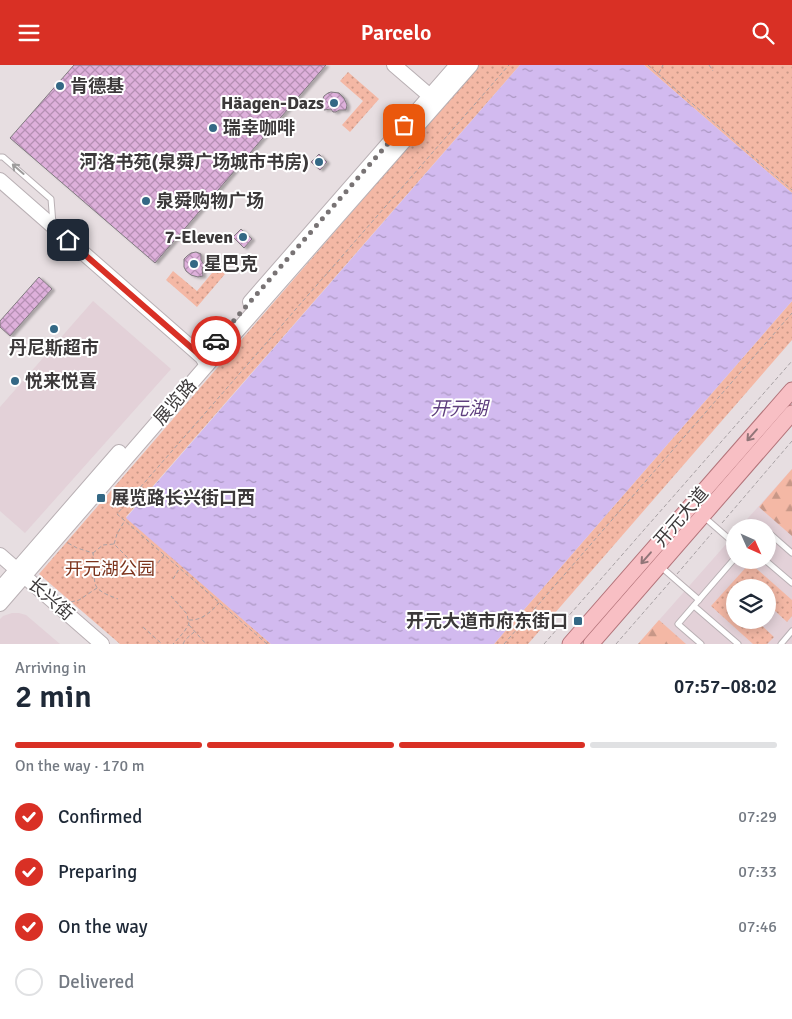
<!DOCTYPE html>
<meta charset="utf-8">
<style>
:root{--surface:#fff;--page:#f2f2f3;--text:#1f2937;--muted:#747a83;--line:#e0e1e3;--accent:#d93025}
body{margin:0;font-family:Signika,"Noto Sans SC",sans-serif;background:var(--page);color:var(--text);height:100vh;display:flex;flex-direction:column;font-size:19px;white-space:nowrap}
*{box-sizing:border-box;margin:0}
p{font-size:16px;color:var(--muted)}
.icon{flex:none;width:28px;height:28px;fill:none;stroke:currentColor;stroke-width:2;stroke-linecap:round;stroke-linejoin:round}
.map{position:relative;height:579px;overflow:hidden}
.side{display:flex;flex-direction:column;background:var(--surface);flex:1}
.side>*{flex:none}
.needle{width:32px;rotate:135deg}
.buttons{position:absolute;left:726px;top:454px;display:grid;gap:10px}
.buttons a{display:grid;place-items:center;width:50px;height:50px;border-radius:50%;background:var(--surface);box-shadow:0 2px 12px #0003;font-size:25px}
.pin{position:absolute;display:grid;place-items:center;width:42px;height:42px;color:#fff;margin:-21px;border-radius:10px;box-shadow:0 2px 8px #0006}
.courier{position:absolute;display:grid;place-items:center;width:50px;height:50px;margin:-25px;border:4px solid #d93025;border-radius:50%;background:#fff;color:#222;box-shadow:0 1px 6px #0007}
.overview em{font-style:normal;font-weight:600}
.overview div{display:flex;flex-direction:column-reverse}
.overview{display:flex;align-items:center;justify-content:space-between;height:85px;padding:0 15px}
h1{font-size:32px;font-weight:600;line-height:38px}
.bar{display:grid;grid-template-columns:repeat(4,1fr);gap:8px 5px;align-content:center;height:60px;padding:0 15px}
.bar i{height:6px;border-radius:4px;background:var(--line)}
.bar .current{background:var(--accent)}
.bar p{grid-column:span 4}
ol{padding:0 15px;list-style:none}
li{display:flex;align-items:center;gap:15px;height:55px}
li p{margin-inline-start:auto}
li .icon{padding:5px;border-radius:50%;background:var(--accent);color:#fff;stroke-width:4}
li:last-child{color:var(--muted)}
li i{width:28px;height:28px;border:2px solid var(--line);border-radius:50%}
header{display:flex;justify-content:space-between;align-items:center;height:65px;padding:0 15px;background:var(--accent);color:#fff;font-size:22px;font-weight:600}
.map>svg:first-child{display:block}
.built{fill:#e3d1d8;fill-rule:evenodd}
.green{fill:url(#green-dots)}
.forest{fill:url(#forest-firs)}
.water{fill:url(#water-ripples)}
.building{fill:url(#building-cross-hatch);stroke:#817b80;filter:url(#shadow)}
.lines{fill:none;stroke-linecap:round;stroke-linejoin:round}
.lane-casing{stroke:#b9b0b4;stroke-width:7}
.secondary-casing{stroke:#b9b0b4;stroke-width:16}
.primary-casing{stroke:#b3747a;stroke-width:17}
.path{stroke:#a8a1a4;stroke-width:1;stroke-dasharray:4 2.5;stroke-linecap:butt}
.lane{stroke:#fff;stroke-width:5}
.secondary{stroke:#fff;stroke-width:14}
.primary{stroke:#f8bfc4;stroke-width:15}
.oneway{stroke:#9e9c9c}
.oneway2{stroke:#917578}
.done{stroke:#787374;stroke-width:5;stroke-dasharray:0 9}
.route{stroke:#d93025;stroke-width:6}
.poi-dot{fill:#346885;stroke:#fff;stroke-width:2}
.labels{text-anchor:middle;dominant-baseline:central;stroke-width:4;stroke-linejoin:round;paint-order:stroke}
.poi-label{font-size:18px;font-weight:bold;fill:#3c393a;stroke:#fff;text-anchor:start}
.street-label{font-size:18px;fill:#3c393a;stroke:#fff}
.park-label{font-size:18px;fill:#7c331c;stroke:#fff}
.water-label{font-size:19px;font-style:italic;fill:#5f3f7f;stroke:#fff}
</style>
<header><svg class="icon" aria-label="menu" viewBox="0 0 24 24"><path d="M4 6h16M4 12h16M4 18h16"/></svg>Parcelo<svg class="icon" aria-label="search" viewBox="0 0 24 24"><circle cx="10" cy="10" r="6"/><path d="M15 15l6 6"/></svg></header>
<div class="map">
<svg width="792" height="579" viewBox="0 0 792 579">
<defs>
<pattern id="green-dots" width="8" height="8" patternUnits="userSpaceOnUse" patternTransform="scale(1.25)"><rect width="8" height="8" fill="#f4b8a5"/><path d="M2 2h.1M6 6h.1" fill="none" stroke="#c79787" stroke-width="1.8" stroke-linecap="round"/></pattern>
<pattern id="forest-firs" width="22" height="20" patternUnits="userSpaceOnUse" patternTransform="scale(1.25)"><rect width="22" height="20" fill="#f4b8a5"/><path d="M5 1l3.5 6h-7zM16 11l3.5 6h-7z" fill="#c79787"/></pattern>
<pattern id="water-ripples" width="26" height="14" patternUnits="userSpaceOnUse" patternTransform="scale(1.25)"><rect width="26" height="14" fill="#d2baef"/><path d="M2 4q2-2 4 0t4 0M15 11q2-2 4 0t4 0" fill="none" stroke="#ac98c3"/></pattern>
<pattern id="building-cross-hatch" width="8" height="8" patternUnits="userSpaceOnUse" patternTransform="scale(1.25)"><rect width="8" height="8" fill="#deb0db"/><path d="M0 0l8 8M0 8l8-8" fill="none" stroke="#b590b3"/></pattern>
<filter id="shadow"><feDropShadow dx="3" dy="1.5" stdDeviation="1" flood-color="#0004"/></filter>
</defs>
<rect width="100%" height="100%" fill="#e7dee1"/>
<g class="built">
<path d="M93,236l78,68 -146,164 -25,-22v-104z"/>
<path d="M792,404v175h-154l97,-110v26h33v-33h-28zM735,522h33v33h-33z"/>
<path d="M12,548h7l7,2 34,29h-60v-25l3,-3z"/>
</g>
<g class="green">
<path d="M479,0h41l-394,452 145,127h-151l-81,-70z"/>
<path d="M644,0h148v128z"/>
<path d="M348,7l31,27 -29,33 -8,-7 21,-24 -23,-20z"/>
<path d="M217,202l8,7 -28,33 -31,-27 7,-9 24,20z"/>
<path d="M792,236v39l-264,304h-34z"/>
<path d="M750,498l42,37v16l-5,6 -14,-13 -5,6v-28h-33v33h28l-3,4 14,13 -7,7h-14l-42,-38z"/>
</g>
<g class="forest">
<path d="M792,404v67l-33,-29z"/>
<path d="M659,555l27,24h-48z"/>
</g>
<path class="water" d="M520,0h124l148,128v108l-298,343h-223l-145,-126z"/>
<g class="building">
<path d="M74,0h252l-171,198 -145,-125z"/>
<path d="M331,27l8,1 5,5 3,7 -1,5h-7l-3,2h-3l-2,-3 -7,1 -2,-5v-4l2,-5 4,-3z"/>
<path d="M319,89l8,8 -7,8 -9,-8z"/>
<path d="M241,164l11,10 -8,9 -11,-11z"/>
<path d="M196,187l5,2v6l2,3 1,2 -2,4 1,7 -5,1 -7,-2 -5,-4 -2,-4v-8l3,-3 4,-3z"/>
<path d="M39,212l13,12 -42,47 -10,-9v-6z"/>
</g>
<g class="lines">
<defs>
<g id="lane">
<path d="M0,92h3l48,42 2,25"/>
<path d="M703,451l32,28"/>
<path d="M761,462h1"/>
<path d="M768,467l24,21"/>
<path d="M765,495l27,23"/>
<path d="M660,501l39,34"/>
<path d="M694,541l44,38"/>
<path d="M701,579l-23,-20 57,-66"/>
<path d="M781,579l11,-13"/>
</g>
<g id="secondary">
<path d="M394,0l43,37"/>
<path d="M0,115l202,177 5,8"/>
<path d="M250,237l207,-237"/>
<path d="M0,490l102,89"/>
<path d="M0,524l119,-137"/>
<path d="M0,539l207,-239 264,-300"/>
</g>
<g id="primary">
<path d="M570,579l222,-254"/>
<path d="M591,579l201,-231"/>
</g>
</defs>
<use href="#lane" class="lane-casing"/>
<use href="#secondary" class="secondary-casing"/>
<use href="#primary" class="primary-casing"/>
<g class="path">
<path d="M648,0l144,125"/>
<path d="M709,0l4,6"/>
<path d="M659,8l4,-8"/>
<path d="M722,458l70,-82"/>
<path d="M68,478l9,5 16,5c1,9 0,27 3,33 4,7 15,10 22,13"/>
<path d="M114,479l3,-10 8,-14"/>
<path d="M93,488l10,-8 11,-1 26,26"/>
<path d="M154,503l10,-13"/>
<path d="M677,509l35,-41"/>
<path d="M173,514l6,-10"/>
<path d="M171,531l16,18 2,10 -5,8 -11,12"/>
<path d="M71,537l8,-2 18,-12"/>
<path d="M189,555c12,1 22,-8 30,-17"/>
<path d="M189,560l17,19"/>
<path d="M143,562l19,17"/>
<path d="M183,579l2,-4 9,-8"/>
<path d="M267,579l-150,-130 392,-449"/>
<path d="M504,579l288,-331"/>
<path d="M544,579l248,-283"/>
<path d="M616,579l54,-62"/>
</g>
<use href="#lane" class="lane"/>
<use href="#secondary" class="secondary"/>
<use href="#primary" class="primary"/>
</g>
<defs><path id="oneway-shaft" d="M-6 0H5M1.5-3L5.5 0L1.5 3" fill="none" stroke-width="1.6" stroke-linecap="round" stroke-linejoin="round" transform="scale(1.25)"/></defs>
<use class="oneway" href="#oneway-shaft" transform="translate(18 104) rotate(-139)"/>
<g class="oneway2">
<use href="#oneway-shaft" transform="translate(752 370) rotate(131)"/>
<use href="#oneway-shaft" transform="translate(646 493) rotate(131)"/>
</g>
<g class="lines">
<path class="done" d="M216,276l188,-216"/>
<path class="route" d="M68,175l134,117 14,-16"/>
</g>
<g class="poi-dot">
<circle cx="60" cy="21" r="5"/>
<circle cx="334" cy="38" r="5"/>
<circle cx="213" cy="63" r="5"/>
<circle cx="319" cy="97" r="5"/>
<circle cx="146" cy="136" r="5"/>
<circle cx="243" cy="172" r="5"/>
<circle cx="194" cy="199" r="5"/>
<circle cx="54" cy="264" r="5"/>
<circle cx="15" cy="316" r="5"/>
<rect x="96" y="428" width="10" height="10" rx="2.5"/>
<rect x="573" y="551" width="10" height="10" rx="2.5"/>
</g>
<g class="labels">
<g class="poi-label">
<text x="70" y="21">肯德基</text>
<text x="324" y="38" text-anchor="end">Häagen-Dazs</text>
<text x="223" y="63">瑞幸咖啡</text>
<text x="309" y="97" text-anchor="end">河洛书苑(泉舜广场城市书房)</text>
<text x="156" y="136">泉舜购物广场</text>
<text x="233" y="172" text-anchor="end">7-Eleven</text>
<text x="204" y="199">星巴克</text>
<text x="54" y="283" text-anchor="middle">丹尼斯超市</text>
<text x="25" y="316">悦来悦喜</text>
<text x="111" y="433">展览路长兴街口西</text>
<text x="568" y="556" text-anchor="end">开元大道市府东街口</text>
</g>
<g class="street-label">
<text transform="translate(175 337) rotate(-49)">展览路</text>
<text transform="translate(681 452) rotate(-49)">开元大道</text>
<text transform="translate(51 534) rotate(41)">长兴街</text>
</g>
<g class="park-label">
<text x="110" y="504">开元湖公园</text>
</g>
<g class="water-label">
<text x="459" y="344">开元湖</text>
</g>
</g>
</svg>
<div class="buttons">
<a><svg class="needle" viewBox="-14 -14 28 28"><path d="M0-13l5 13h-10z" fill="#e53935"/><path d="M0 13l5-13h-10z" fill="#747a83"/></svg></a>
<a><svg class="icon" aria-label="layers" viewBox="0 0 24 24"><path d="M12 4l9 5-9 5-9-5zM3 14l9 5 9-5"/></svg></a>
</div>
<div class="pin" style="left:404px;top:60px;background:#ea580c"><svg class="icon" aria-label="bag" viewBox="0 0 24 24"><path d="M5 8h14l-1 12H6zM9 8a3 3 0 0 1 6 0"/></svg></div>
<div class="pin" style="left:68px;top:175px;background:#1f2937"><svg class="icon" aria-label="home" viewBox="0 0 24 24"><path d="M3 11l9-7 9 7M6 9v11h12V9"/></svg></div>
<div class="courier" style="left:216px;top:276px"><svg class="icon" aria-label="car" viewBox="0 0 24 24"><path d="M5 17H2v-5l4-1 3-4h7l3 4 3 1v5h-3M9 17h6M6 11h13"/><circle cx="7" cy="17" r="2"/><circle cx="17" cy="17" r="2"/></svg></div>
</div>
<section class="side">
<div class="overview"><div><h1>2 min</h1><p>Arriving in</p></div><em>07:57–08:02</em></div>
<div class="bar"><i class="current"></i><i class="current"></i><i class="current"></i><i></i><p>On the way · 170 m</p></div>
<ol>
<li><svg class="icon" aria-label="check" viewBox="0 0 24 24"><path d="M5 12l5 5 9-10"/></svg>Confirmed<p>07:29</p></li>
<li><svg class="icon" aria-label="check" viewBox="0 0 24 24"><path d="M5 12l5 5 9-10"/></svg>Preparing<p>07:33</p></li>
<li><svg class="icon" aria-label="check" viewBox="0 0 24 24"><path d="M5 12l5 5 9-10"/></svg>On the way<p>07:46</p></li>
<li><i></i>Delivered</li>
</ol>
</section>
